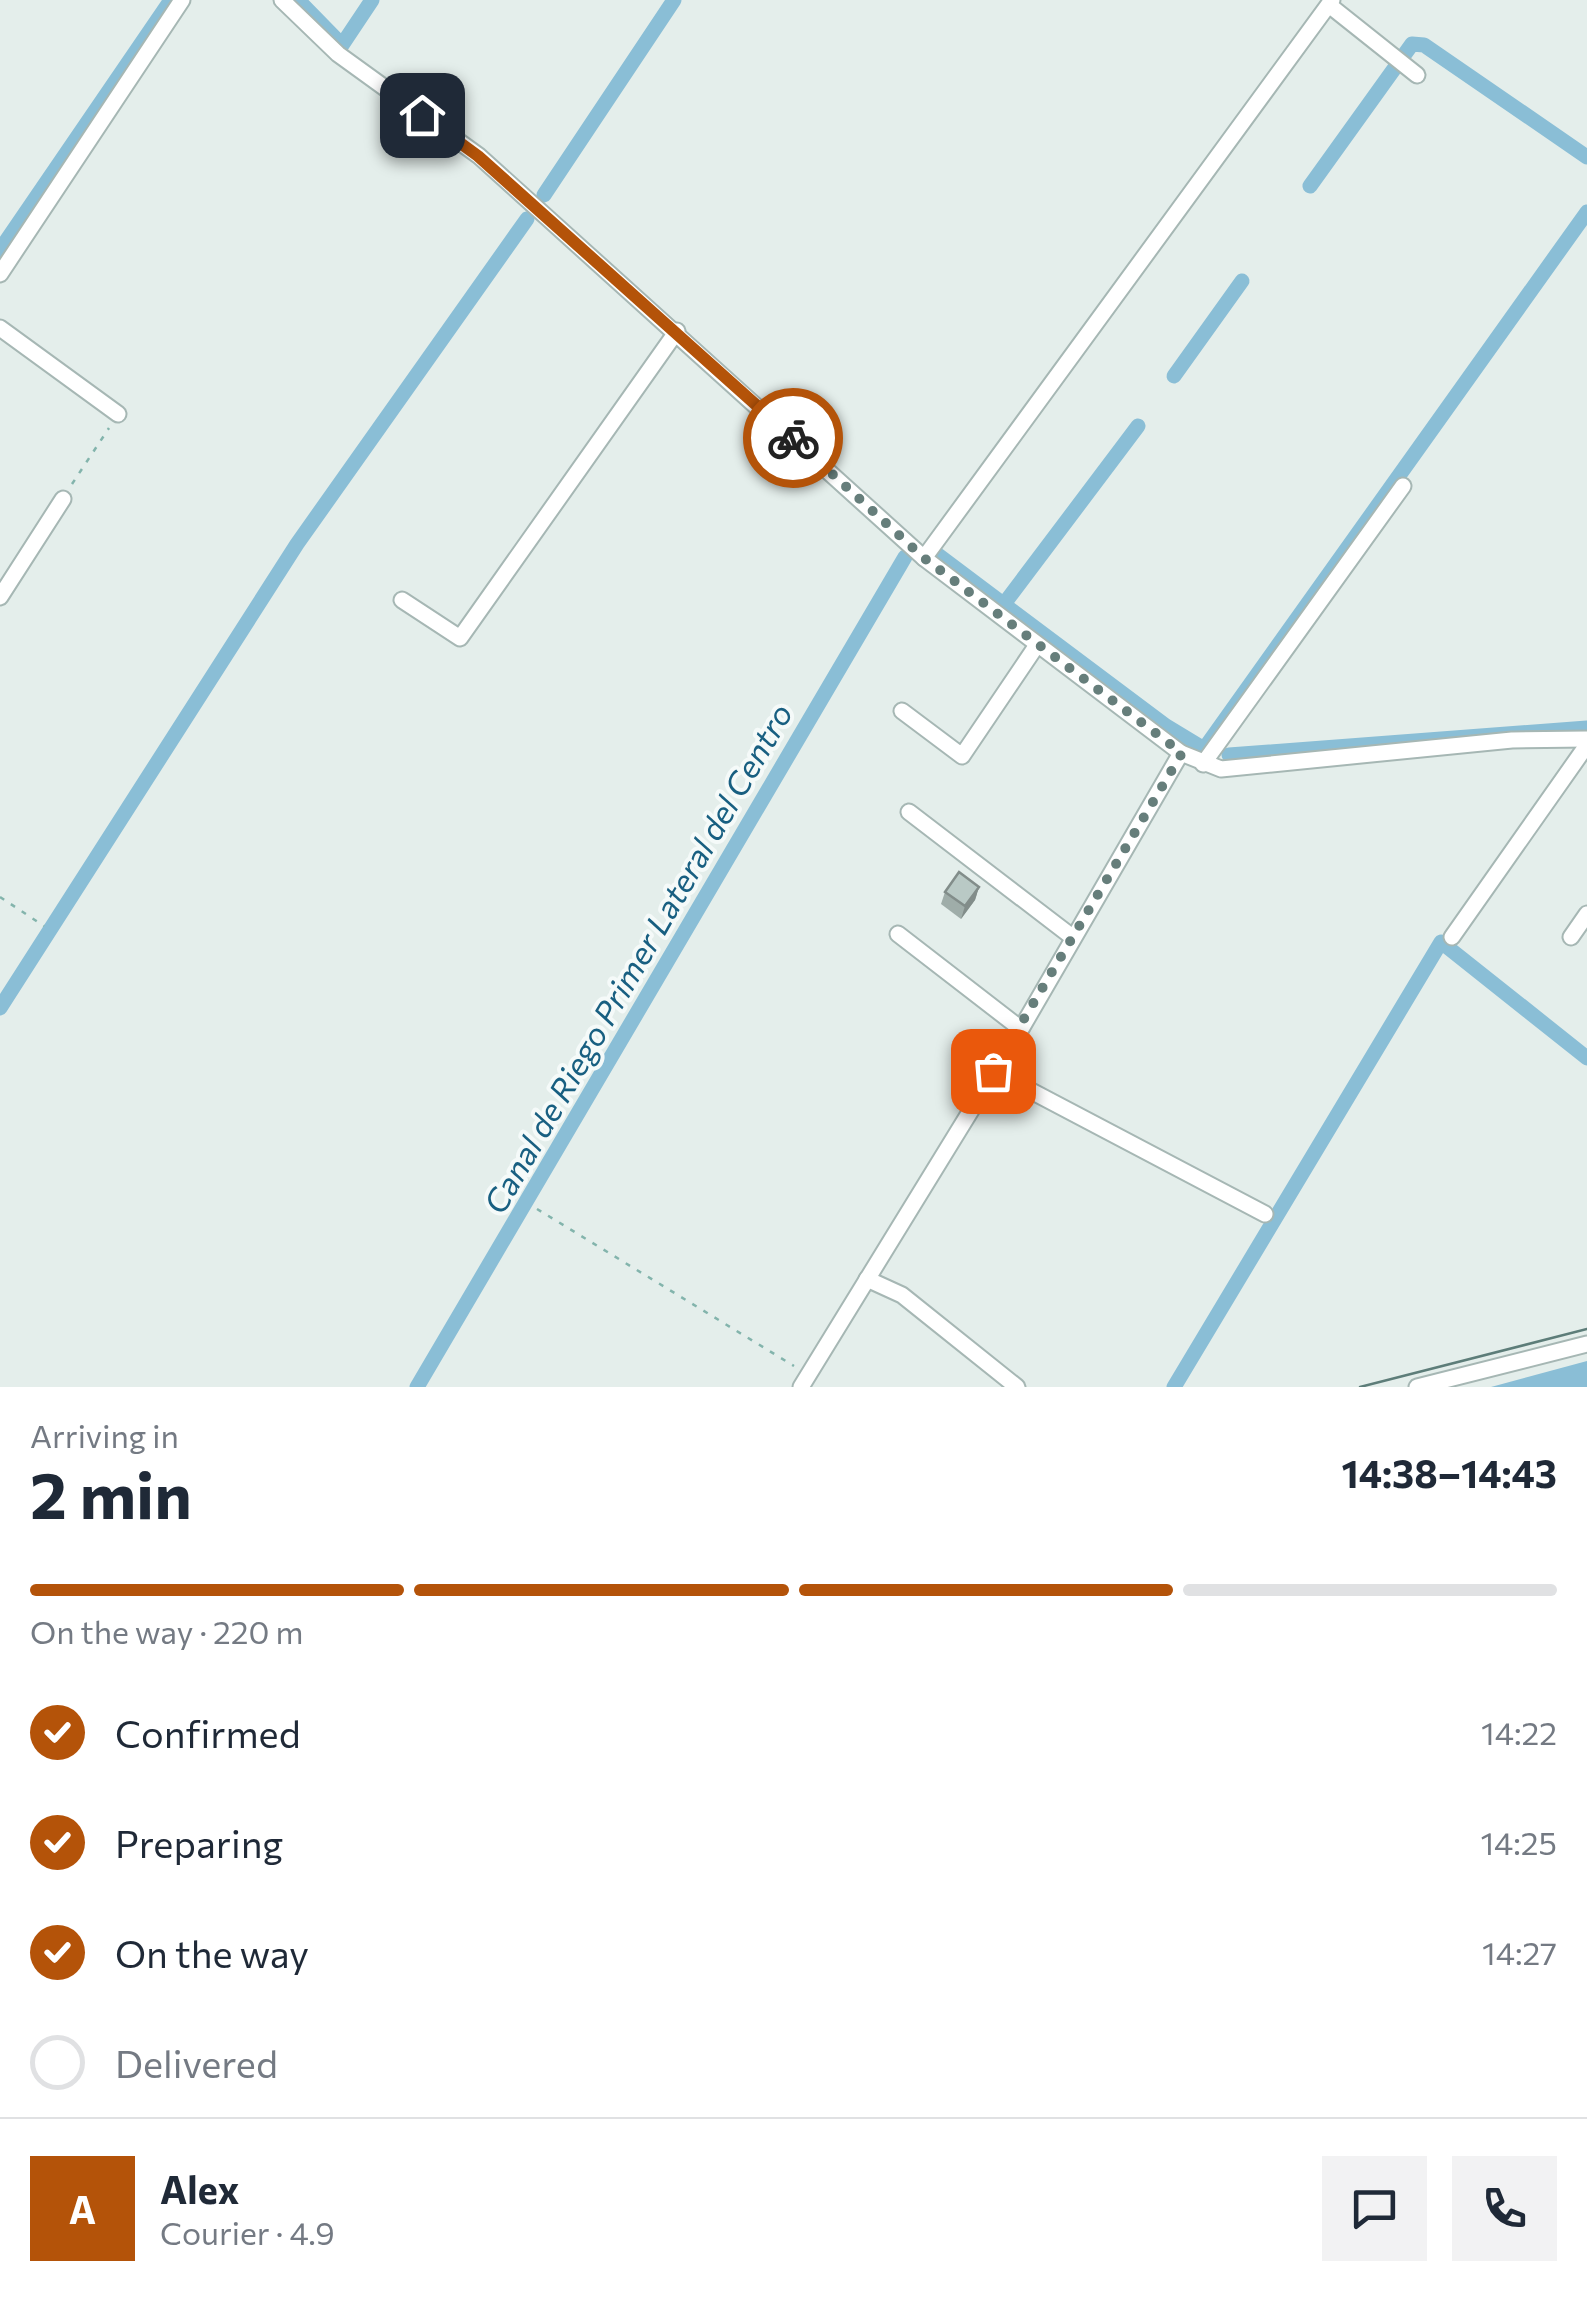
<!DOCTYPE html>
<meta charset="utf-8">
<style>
:root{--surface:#fff;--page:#f2f2f3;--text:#1f2937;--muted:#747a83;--line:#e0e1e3;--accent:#b45309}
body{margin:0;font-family:Commissioner,sans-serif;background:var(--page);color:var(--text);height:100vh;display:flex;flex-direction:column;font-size:38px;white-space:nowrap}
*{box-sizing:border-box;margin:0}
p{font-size:32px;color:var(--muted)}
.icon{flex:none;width:55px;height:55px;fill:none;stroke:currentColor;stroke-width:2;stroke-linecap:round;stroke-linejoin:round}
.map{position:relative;height:1387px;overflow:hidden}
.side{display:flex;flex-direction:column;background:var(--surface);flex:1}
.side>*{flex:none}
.pin{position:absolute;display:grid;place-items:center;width:85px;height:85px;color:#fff;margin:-42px;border-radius:20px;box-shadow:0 5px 15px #0006}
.courier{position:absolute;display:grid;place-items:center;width:100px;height:100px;margin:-50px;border:8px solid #b45309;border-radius:50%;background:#fff;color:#222;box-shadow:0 2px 12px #0007}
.summary em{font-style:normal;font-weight:700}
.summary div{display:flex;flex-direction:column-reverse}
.summary{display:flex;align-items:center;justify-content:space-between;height:170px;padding:0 30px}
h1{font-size:65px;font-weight:700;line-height:75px}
.bar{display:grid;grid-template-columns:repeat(4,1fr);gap:15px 10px;align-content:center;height:120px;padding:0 30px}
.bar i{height:12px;border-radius:8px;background:var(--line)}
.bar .current{background:var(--accent)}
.bar p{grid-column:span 4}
.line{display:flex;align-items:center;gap:25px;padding:0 30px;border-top:2px solid var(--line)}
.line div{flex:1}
.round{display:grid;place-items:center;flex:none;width:105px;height:105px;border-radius:0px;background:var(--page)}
ol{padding:0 30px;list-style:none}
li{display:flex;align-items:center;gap:30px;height:110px}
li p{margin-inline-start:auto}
li .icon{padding:10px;border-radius:50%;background:var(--accent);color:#fff;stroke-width:4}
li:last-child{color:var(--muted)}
li i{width:55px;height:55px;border:5px solid var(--line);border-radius:50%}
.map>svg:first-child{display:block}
.water{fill:#8abed6}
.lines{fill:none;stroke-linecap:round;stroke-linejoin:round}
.canal{stroke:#8abed6;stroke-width:15}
.minor-casing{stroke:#a6b7b4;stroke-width:19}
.path{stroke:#83b4ac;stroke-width:2.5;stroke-dasharray:5 8;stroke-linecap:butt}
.minor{stroke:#fff;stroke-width:15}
.tram{stroke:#5d7d79;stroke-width:2.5}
.wall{fill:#9fada9}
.shaded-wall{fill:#828d8a}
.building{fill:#b9c9c5;stroke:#828d8a;stroke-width:2.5}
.done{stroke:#667e7b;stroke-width:10;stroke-dasharray:0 18}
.route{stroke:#b45309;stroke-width:12}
.labels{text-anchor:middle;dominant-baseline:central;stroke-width:8;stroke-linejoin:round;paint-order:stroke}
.water-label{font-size:32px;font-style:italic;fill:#185f81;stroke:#f5faf9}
</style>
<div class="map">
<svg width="1587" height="1387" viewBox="0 0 1587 1387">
<rect width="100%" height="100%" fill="#e4eeeb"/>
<path class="water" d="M1587,1361v26h-96z"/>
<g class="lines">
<g class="canal">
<path d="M298,0l44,45 30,-45"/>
<path d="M1310,186l102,-142 12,1 163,112"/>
<path d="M544,195l130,-195"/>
<path d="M0,250l171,-250"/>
<path d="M1174,376l68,-95"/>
<path d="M938,555l228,171 38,23 383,-537"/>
<path d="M1004,604l134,-178"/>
<path d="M1229,755l358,-27"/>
<path d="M0,1008l297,-464 230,-325"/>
<path d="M417,1387l488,-830"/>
<path d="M1174,1387l267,-445 146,116"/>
</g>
<defs>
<g id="minor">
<path d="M282,0l56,54 141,102 445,402 257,195 40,16 291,-29 75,-1"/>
<path d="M1329,5l88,70"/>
<path d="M0,274l182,-274"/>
<path d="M0,328l118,86"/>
<path d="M924,558l408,-558"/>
<path d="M0,597l63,-98"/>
<path d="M402,600l58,38 217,-307"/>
<path d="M902,711l60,45 75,-111"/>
<path d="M1203,764l200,-278"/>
<path d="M909,812l162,124"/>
<path d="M898,934l123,95"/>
<path d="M1452,937l135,-192"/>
<path d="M1571,937l16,-23"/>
<path d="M993,1071l272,143"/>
<path d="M867,1279l35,16 115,92"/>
<path d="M801,1387l220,-358 160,-276"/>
<path d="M1417,1387l170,-43"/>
</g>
</defs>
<use href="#minor" class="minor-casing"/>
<g class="path">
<path d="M72,484l37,-56"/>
<path d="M0,897l44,29"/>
<path d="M537,1209l257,157"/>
</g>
<use href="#minor" class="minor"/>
<path class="tram" d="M1360,1387l227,-58"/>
</g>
<path class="wall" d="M979,887l-4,13 -14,19 -20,-15 4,-12z"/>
<path class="shaded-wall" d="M979,887l-4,13 -14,19 4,-13z"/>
<path class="building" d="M959,872l20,15 -14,19 -20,-14z"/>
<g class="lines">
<path class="done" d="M793,438l131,120 258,195 -189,318"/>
<path class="route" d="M422,115l56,41 315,282"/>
</g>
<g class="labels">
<g class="water-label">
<text transform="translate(637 958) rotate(-60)">Canal de Riego Primer Lateral del Centro</text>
</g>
</g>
</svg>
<div class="pin" style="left:993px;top:1071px;background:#ea580c"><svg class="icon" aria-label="bag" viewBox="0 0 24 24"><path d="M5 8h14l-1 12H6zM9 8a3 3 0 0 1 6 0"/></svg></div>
<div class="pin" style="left:422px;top:115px;background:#1f2937"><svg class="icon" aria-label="home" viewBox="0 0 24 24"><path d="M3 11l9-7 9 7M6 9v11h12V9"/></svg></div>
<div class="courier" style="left:793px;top:438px"><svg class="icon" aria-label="bike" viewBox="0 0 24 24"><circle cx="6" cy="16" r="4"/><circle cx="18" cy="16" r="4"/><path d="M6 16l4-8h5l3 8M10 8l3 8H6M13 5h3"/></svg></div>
</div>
<section class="side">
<div class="summary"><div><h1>2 min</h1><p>Arriving in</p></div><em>14:38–14:43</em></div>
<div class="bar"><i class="current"></i><i class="current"></i><i class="current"></i><i></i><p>On the way · 220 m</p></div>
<ol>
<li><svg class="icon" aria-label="check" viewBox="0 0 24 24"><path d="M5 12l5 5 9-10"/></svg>Confirmed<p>14:22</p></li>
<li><svg class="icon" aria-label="check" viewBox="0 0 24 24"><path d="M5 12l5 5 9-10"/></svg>Preparing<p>14:25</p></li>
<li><svg class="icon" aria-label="check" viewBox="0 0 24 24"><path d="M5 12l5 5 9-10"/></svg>On the way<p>14:27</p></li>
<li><i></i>Delivered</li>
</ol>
<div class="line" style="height:180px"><b class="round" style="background:var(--accent);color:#fff">A</b><div><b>Alex</b><p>Courier · 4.9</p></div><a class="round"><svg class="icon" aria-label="chat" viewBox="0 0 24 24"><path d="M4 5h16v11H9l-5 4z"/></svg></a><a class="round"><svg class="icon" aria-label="phone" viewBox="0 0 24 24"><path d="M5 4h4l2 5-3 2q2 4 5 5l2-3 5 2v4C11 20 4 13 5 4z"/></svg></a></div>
</section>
